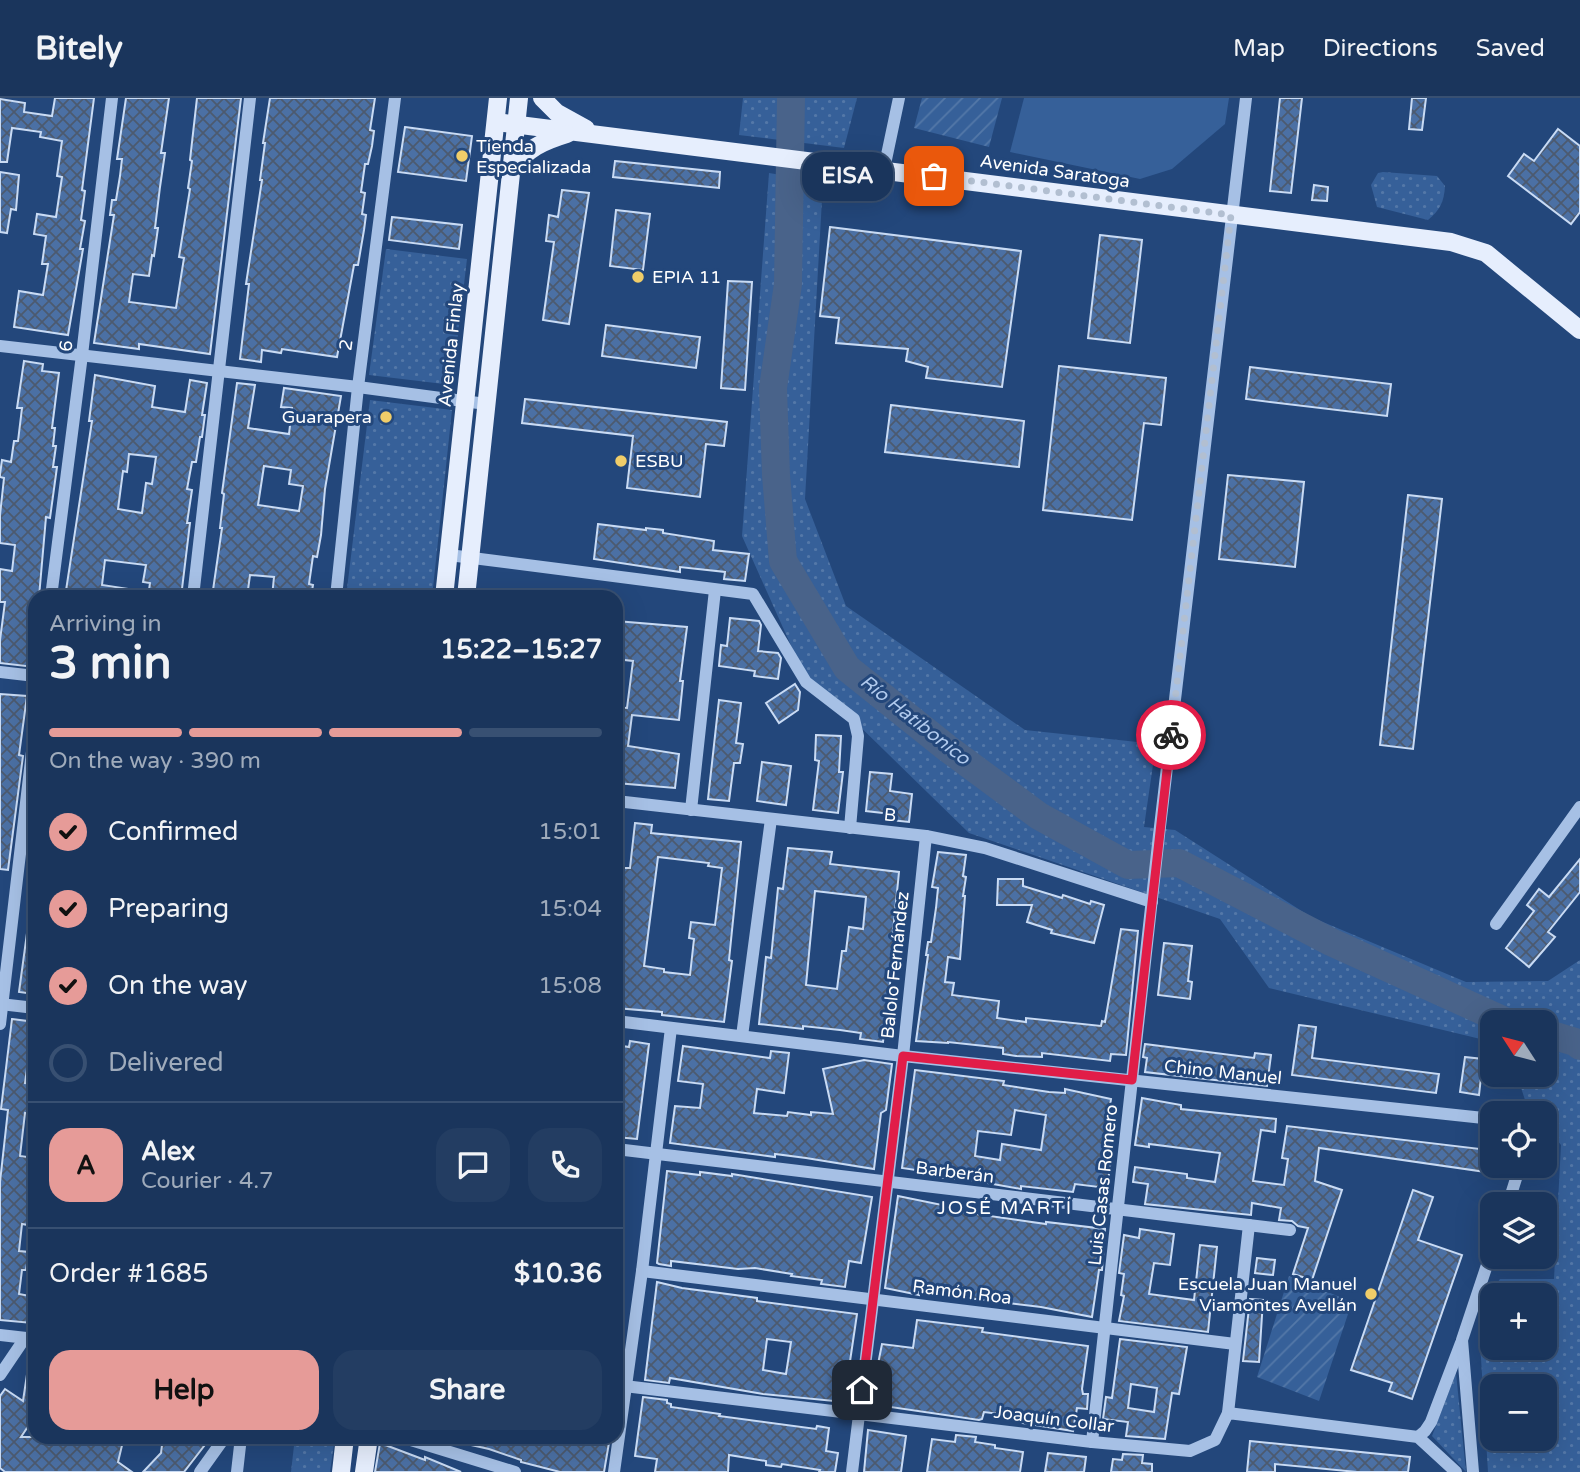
<!DOCTYPE html>
<meta charset="utf-8">
<style>
:root{--surface:#1a355c;--page:#233d62;--text:#f1f3f6;--muted:#9fabbb;--line:#385072;--accent:#e69b98}
body{margin:0;font-family:"Varela Round",sans-serif;background:var(--page);color:var(--text);height:100vh;display:flex;flex-direction:column;font-size:26px;white-space:nowrap}
*{box-sizing:border-box;margin:0}
p{font-size:23px;color:var(--muted)}
.icon{flex:none;width:38px;height:38px;fill:none;stroke:currentColor;stroke-width:2;stroke-linecap:round;stroke-linejoin:round}
.map{position:relative;flex:1;overflow:hidden}
.details{position:absolute;left:28px;top:492px;width:595px;height:854px;display:flex;flex-direction:column;background:var(--surface);border-radius:21px;box-shadow:0 7px 28px #0002,0 0 0 2px var(--line)}
.details>*{flex:none}
.needle{width:46px;rotate:306deg}
.buttons{position:absolute;left:1480px;top:912px;display:grid;gap:14px}
.buttons a{display:grid;place-items:center;width:77px;height:77px;border-radius:14px;background:var(--surface);box-shadow:0 7px 28px #0002,0 0 0 2px var(--line);font-size:35px}
.pin{position:absolute;display:grid;place-items:center;width:60px;height:60px;color:#fff;margin:-30px;border-radius:14px;box-shadow:0 4px 10px #0006}
.courier{position:absolute;display:grid;place-items:center;width:70px;height:70px;margin:-35px;border:5px solid #e11d48;border-radius:50%;background:#fff;color:#222;box-shadow:0 2px 9px #0007}
.bubble{position:absolute;height:49px;border-radius:21px;background:var(--surface);box-shadow:0 7px 28px #0002,0 0 0 2px var(--line);font-size:23px;font-weight:800;line-height:49px;text-align:center}
.headline em{font-style:normal;font-weight:800}
.headline div{display:flex;flex-direction:column-reverse}
.headline{display:flex;align-items:center;justify-content:space-between;height:119px;padding:0 21px}
h1{font-size:46px;font-weight:800;line-height:52px}
.bar{display:grid;grid-template-columns:repeat(4,1fr);gap:10px 7px;align-content:center;height:84px;padding:0 21px}
.bar i{height:9px;border-radius:5px;background:var(--line)}
.bar .on{background:var(--accent)}
.bar p{grid-column:span 4}
.line{display:flex;align-items:center;gap:18px;padding:0 21px;border-top:2px solid var(--line)}
.line div{flex:1}
.round{display:grid;place-items:center;flex:none;width:74px;height:74px;border-radius:21px;background:var(--page)}
ol{padding:0 21px;list-style:none}
li{display:flex;align-items:center;gap:21px;height:77px}
li p{margin-inline-start:auto}
li .icon{padding:7px;border-radius:50%;background:var(--accent);color:#111;stroke-width:4}
li:last-child{color:var(--muted)}
li i{width:38px;height:38px;border:4px solid var(--line);border-radius:50%}
.primary-button{display:flex;gap:14px;margin-top:auto;padding:14px 21px}
.primary-button a{flex:1;height:80px;border-radius:21px;background:var(--accent);color:#111;font-size:28px;font-weight:800;line-height:80px;text-align:center}
.primary-button a+a{background:var(--page);color:var(--text)}
header{display:flex;align-items:center;gap:42px;box-sizing:border-box;height:98px;padding:0 35px;background:var(--surface);border-bottom:2px solid var(--line)}
header strong{font-size:33px}
nav{display:flex;gap:38px;margin-inline-start:auto;font-size:24px}
.map>svg:first-child{display:block}
.grass{fill:url(#grass-dots);fill-rule:evenodd}
.garden{fill:url(#garden-furrows)}
.pitch{fill:#366099}
.lines{fill:none;stroke-linecap:round;stroke-linejoin:round}
.river{stroke:#49638a;stroke-width:28}
.building{fill:url(#building-cross-hatch);stroke:#c9dbf4;stroke-width:2;fill-rule:evenodd}
.minor{stroke:#a6c0e5;stroke-width:12}
.major{stroke:#e6eefd;stroke-width:18}
.done{stroke:#b2bfd1;stroke-width:7;stroke-dasharray:0 12.6}
.route{stroke:#e11d48;stroke-width:9}
.poi-dot{fill:#f0cd69;stroke:#23477b;stroke-width:2.5}
.labels{text-anchor:middle;dominant-baseline:central;stroke-width:6;stroke-linejoin:round;paint-order:stroke}
.poi-label{font-size:18px;fill:#fff;stroke:#23477b;text-anchor:start}
.street-label{font-size:18px;fill:#fff;stroke:#23477b}
.water-label{font-size:19px;font-style:italic;fill:#b1caed;stroke:#23477b}
.neighbourhood-label{font-size:19px;letter-spacing:2px;fill:#fff;stroke:#23477b}
</style>
<header>
<strong>Bitely</strong>
<nav><a>Map</a><a>Directions</a><a>Saved</a></nav>
</header>
<div class="map">
<svg width="1580" height="1374" viewBox="0 0 1580 1374">
<defs>
<pattern id="grass-dots" width="8" height="8" patternUnits="userSpaceOnUse" patternTransform="scale(1.75)"><rect width="8" height="8" fill="#366099"/><path d="M2 2h.1M6 6h.1" fill="none" stroke="#5478a8" stroke-width="1.8" stroke-linecap="round"/></pattern>
<pattern id="garden-furrows" width="10" height="10" patternUnits="userSpaceOnUse" patternTransform="scale(1.75)"><rect width="10" height="10" fill="#366099"/><path d="M-1 1l2-2M0 10L10 0M9 11l2-2" fill="none" stroke="#5478a8"/></pattern>
<pattern id="building-cross-hatch" width="8" height="8" patternUnits="userSpaceOnUse" patternTransform="scale(1.75)"><rect width="8" height="8" fill="#4b70a4"/><path d="M0 0l8 8M0 8l8-8" fill="none" stroke="#4c5a6f"/></pattern>
</defs>
<rect width="100%" height="100%" fill="#23477b"/>
<g class="grass">
<path d="M743,0h114l-13,50 -105,-13z"/>
<path d="M1383,74l54,4 8,10c-1,16 -5,24 -17,34l-51,-13 -6,-22 7,-12z"/>
<path d="M769,75l54,9 -18,317 41,107 179,124 131,14 -12,83 31,3 136,87 155,65 82,-1 32,-21v512h-92l-10,-163 22,-30h54l7,-134 -16,-20v-12h-9l-11,-13 -8,-25 28,-1v-52h-52v20l-224,-54 -49,-69 -251,-86 -167,-163 -60,-134zM1493,1197h52v53h-52zM1493,1288h52v52h-52z"/>
<path d="M386,151l81,10 -15,126 -83,-10z"/>
<path d="M370,302l82,10 -20,187h-86z"/>
<path d="M1456,1275l10,99 -34,-36z"/>
<path d="M295,1339h40l-5,35h-39z"/>
</g>
<g class="garden">
<path d="M922,0h80l-13,49 -75,-19z"/>
<path d="M1289,1178l63,26 -33,99 -62,-24z"/>
</g>
<path class="pitch" d="M1024,0h205l-4,26 -53,45 -32,10 -130,-27z"/>
<g class="lines">
<g class="river">
<path d="M791,0l-3,186 -15,104 3,87 7,86 64,107 100,80 92,68 89,49 51,-2 152,79 176,80"/>
<path d="M1545,935l30,9 5,4"/>
</g>
</g>
<g class="building">
<path d="M55,0h39l-12,92 3,1 -4,29 4,1 -5,28h3l-15,86 -54,-8 5,-36 24,4 5,-31h-6l4,-28 -12,-2 3,-20 19,3 6,-40 -5,-1 5,-35 -22,-4 1,-5 -29,-4 -5,34h-7v-63l25,4 -1,9 28,4z"/>
<path d="M126,0h43l-8,55h4l-5,34 -5,41h3l-4,28 -2,-1 -3,21 -16,-2 -4,28 47,6 8,-50 -5,-1 11,-68 -2,-1 4,-27 -2,-1 7,-62h44l-31,256 -71,-10v5l-45,-6 20,-128h-4l2,-15h4l4,-24 2,-17h-5z"/>
<path d="M270,0h105l-5,32 4,1 -2,15 -4,18h-3l-4,28 4,1 -3,21 4,1 -2,15 -6,35h-4l-17,92 -55,-8 -1,4 -19,-3 -1,12 -21,-3 9,-75h-3l16,-104h-2l5,-37h-2z"/>
<path d="M1280,0h22l-11,95 -21,-2z"/>
<path d="M1412,0h14l-4,32 -13,-1z"/>
<path d="M405,29l67,9 -6,45 -68,-9z"/>
<path d="M1558,31l22,17v66l-9,12 -63,-48 16,-22 10,7z"/>
<path d="M615,63l105,11 -1,16 -106,-11z"/>
<path d="M0,74l19,3 -3,35 -5,-1 -4,24 -7,-1z"/>
<path d="M1314,87l14,2 -1,14 -15,-1z"/>
<path d="M562,92l27,3 -20,131 -26,-4 11,-78 -8,-1 3,-26 9,2z"/>
<path d="M616,112l34,4 -7,56 -33,-4z"/>
<path d="M392,119l70,8 -3,24 -70,-9z"/>
<path d="M830,129l191,24 -19,136 -76,-9 2,-11 -22,-6 2,-12 -72,-6 3,-25 -19,-2z"/>
<path d="M1100,137l42,5 -12,103 -42,-5z"/>
<path d="M728,183l24,1 -7,108 -24,-2z"/>
<path d="M606,227l94,12 -4,31 -94,-12z"/>
<path d="M24,263l19,3 -1,7 17,2 -7,55h3l-2,18h3l-3,21h4l-7,51 -4,-1 -7,80h-4l-1,70 -34,-4v-23l5,-38h-5v-33l12,2 3,-26 -15,-2v-28l4,-37 -4,-1v-3l2,-14 9,2 3,-21h4l4,-33h-5z"/>
<path d="M1059,268l107,12 -5,47 -17,-2 -12,97 -89,-10z"/>
<path d="M1250,269l141,17 -4,32 -141,-17z"/>
<path d="M95,277l60,11 -3,21 33,5 5,-32 17,3 -5,32h3l-3,22h-2l-4,25h-4l-5,27 5,1 -5,33h3l-9,74h-33l2,-14 -7,-1 3,-17 -41,-5 -3,25 27,4v8h-64l27,-176h-3zM129,356l27,3 -4,27 -6,-1 -4,30 -24,-4 5,-38 4,1z"/>
<path d="M237,285l18,2 -7,43 41,6 3,-26 -11,-1 3,-19 57,8 -16,93 -4,46 -4,22 -4,-1 -4,28 4,1 -2,12h-39l2,-20 -24,-2 -3,22h-35l10,-69h-2l4,-34 -2,-1zM264,368l27,4 -2,14 14,2 -4,25 -41,-6z"/>
<path d="M525,301l202,23 -3,24 -18,-2 -6,53 -73,-9 6,-52 -111,-13z"/>
<path d="M891,307l133,16 -5,46 -134,-15z"/>
<path d="M1228,377l76,7 -9,85 -76,-8z"/>
<path d="M1408,397l34,4 -29,250 -33,-4z"/>
<path d="M598,426l48,6v-2l17,2v3l51,8 -1,9 36,4 -4,27 -21,-2 1,-7 -45,-5v5l-86,-13z"/>
<path d="M730,520l29,3 2,4 -3,26 20,2 3,5 -3,21 -24,-3 1,-5 -36,-5 2,-21 6,1z"/>
<path d="M616,523l71,6 -7,54h3l-4,39 -47,-5 -4,31 51,8 -4,34 -59,-5v-76l11,1 6,-47 -17,-2z"/>
<path d="M795,586l5,8 -2,18 -19,13 -13,-20z"/>
<path d="M0,596l27,2 -8,59 4,1 -15,114 -8,-1z"/>
<path d="M719,602l22,3 -5,40 7,1 -3,19h-6l-5,38 -21,-2z"/>
<path d="M816,637l25,1 -2,36h4l-5,41 -25,-3 6,-49 -4,-1z"/>
<path d="M762,664l29,4 -5,39 -29,-4z"/>
<path d="M870,674l22,2 -2,17 22,3 -3,28 -18,-2 1,-6 -26,-3z"/>
<path d="M635,725l17,2 -1,8 90,9 -12,118 3,1 -8,61 -62,-7v-3l-46,-4v-78l8,-62h6zM658,759l51,6 -1,3 14,2 -7,57 -24,-3 -2,16 5,1 -4,36 -26,-3v-3l-20,-3z"/>
<path d="M788,750l44,4 -2,12 69,8 -6,60 3,1 -13,109 -23,-3 1,-6 -21,-3 -37,-4v3l-44,-5 7,-67 5,1 7,-70 5,1zM815,793l51,6 -3,32 -14,-2 -3,24h-4l-5,38 -31,-4z"/>
<path d="M938,754l28,3 -3,21 3,1 -3,19h2l-5,63 -12,-2 -3,25 9,1 -2,12 47,6 -2,17 29,4v-4l75,8 1,-5 3,1 16,-93 17,2 -12,124 -15,-1 -1,7 -68,-8v4l-26,-1 -13,-2v-6l-55,-6v1l-32,-2 12,-86h-2l2,-13h3l5,-34 2,-20 -6,-1z"/>
<path d="M1580,761v33l-32,40 7,5 -26,30 -23,-19 28,-37 -7,-6 12,-16 10,8z"/>
<path d="M998,781h25v7l39,12 1,-3 27,9 1,-3 13,4 -10,38 -43,-10 1,-3 -25,-8 5,-17h-35z"/>
<path d="M27,835l8,1v60l-16,-2z"/>
<path d="M1164,845l28,3 -4,35 4,1 -2,17 -32,-4z"/>
<path d="M12,921l23,3v34l-6,-1 -4,28 9,1 -3,15h3l-2,15 -7,-1 -5,43 15,2 -3,16 3,1v35l-5,-1 -2,16 -6,-1 -3,27 10,1 -3,18h-4l-3,24 16,3 -3,26 -32,-3v-138l8,-72 -7,-1z"/>
<path d="M1299,927l17,2 -4,31 127,16 -3,19 -144,-18z"/>
<path d="M630,943l19,3 -12,95 -21,-2v-92l13,2z"/>
<path d="M1145,946l109,14 1,-5 16,2 -4,31 -122,-14 2,-14 -4,-1z"/>
<path d="M683,948l87,12 1,-7 18,2 -5,40 -27,-4 -3,24 33,3 1,-4 23,3v-3l22,2 -10,-45 41,-9 28,4 -6,46 -5,3 -7,56 -68,-11 -31,-4v3l-105,-14 5,-37 25,2 3,-24 -25,-3z"/>
<path d="M1465,959l18,2 -4,36 -19,-3z"/>
<path d="M915,972l89,11 -1,4 46,7 16,1v-4l46,10 -8,52 9,1 -5,36 -32,-4 -2,8 -52,-6v3l-67,-12v2l-19,-2 1,-4 -34,-5zM1015,1012l31,5 -5,35 -39,-6 -2,16 -25,-4 3,-25 33,4z"/>
<path d="M1142,1000l39,7v4l95,10 -1,13 -14,-2 -8,51 31,4 4,-26 -6,-1 5,-32 202,24 -3,22 -167,-24 -4,33 27,9 -30,90 -19,-6 15,-46 -10,-2 -6,-5 -13,-1 2,-12 -29,-5 -1,12 -106,-11 3,-20 -15,-2 2,-15 52,7v4l28,4 5,-29 -71,-9v3l-14,-2z"/>
<path d="M667,1073l33,4v-3l32,4v-2l140,23 -11,66 -12,-2 -4,26 -24,-3 1,-4 -31,-4 1,-2 -37,-6 -17,1 -67,-8v5l-12,-2 -2,-1z"/>
<path d="M1413,1092l20,7 -15,43 44,15 -50,144 -23,-8 3,-8 -41,-13z"/>
<path d="M898,1098l49,10v4l99,14v-2l59,7 -3,41h-3l-7,47 -51,-10 -122,-15v3l-34,-7z"/>
<path d="M1140,1131l34,5 -4,31 -16,-2 -5,31 45,6 6,-55 17,2 -9,85 -89,-11 5,-25 -3,-1 3,-21 -5,-1 5,-38 15,3z"/>
<path d="M1257,1160l18,2 -2,15 -18,-2z"/>
<path d="M657,1184l25,6 75,10v3l100,13 -13,88 -81,-8 -93,-16 -1,5 -24,-3zM767,1241l24,3 -5,32 -23,-4z"/>
<path d="M1250,1201l13,1 -4,62 -16,-1z"/>
<path d="M917,1222l66,8 -1,4 106,14 -6,43 1,5h5l-1,15 -10,-1 -4,23 -51,-8 1,-6 -39,-5 -2,7 -3,1 -109,-16 12,-60 31,4z"/>
<path d="M1120,1241l67,8 -8,47 -7,-1 -7,46 -39,-3 2,-14 -25,-3 3,-22 6,1zM1131,1286l26,4 -3,24 -26,-4z"/>
<path d="M28,1270l7,1v47l-14,21h103l-6,25 14,10h-127l-5,-4v-72l5,-7 18,12z"/>
<path d="M643,1299l24,3v3l4,1v3l49,7 -1,2 97,13 1,-3 12,2 -3,23 12,2 -3,19h-16l1,-2 -38,-6 -1,3 -15,-2v-4l-37,-6 -1,17h-73l2,-13 -22,-3z"/>
<path d="M868,1332l38,6 -5,36h-37z"/>
<path d="M956,1337l20,2 -1,5 20,3v3l28,4 -3,20h-93l5,-33 23,3z"/>
<path d="M163,1339h48l-27,35h-41l18,-19z"/>
<path d="M454,1339h156l-6,35h-44l-39,-10v-2l-32,-11 -36,-8z"/>
<path d="M1250,1343l160,16 -2,15h-51l-82,-8v8h-28z"/>
<path d="M380,1345l45,17v-3l36,15h-86z"/>
<path d="M1048,1355l38,4 -2,15h-39z"/>
<path d="M1123,1356l20,1 -1,8 10,1v8h-41l2,-13 9,1z"/>
</g>
<g class="lines">
<g class="minor">
<path d="M884,71l15,-71"/>
<path d="M0,248l358,41 128,17"/>
<path d="M449,457l304,39 53,88 48,37 4,17 -8,92"/>
<path d="M51,499l31,-242 30,-257"/>
<path d="M193,499l57,-499"/>
<path d="M336,499l22,-210 37,-289"/>
<path d="M0,574l35,4"/>
<path d="M616,703l310,35 59,12 167,54"/>
<path d="M691,712l24,-220"/>
<path d="M1496,826l84,-117"/>
<path d="M0,906l35,4"/>
<path d="M616,923l287,35 590,63"/>
<path d="M0,926l35,-298"/>
<path d="M742,938l29,-217"/>
<path d="M616,1051l674,81"/>
<path d="M1508,1106l12,-38"/>
<path d="M642,1173l593,73"/>
<path d="M0,1237l35,4"/>
<path d="M0,1277l25,-37"/>
<path d="M616,1287l476,57 98,9 25,-11 13,-27 190,24 38,35"/>
<path d="M1228,1315l21,-188"/>
<path d="M401,1339l114,35"/>
<path d="M1418,1339l7,-6 6,-9 30,-79"/>
<path d="M1092,1344l67,-607 87,-737"/>
<path d="M200,1374l25,-35"/>
<path d="M237,1374l4,-35"/>
<path d="M614,1374l28,-201 29,-243"/>
<path d="M852,1374l51,-416 23,-220"/>
<path d="M1473,1374l-11,-132 31,-93"/>
</g>
<g class="major">
<path d="M542,0l15,15 29,16"/>
<path d="M496,24l955,120 35,11 94,77"/>
<path d="M511,71c18,-21 30,-27 56,-35"/>
<path d="M444,499l54,-499"/>
<path d="M466,499l53,-499"/>
<path d="M341,1374l4,-35"/>
<path d="M364,1374l5,-35"/>
</g>
</g>
<g class="lines">
<path class="done" d="M934,78l297,39 -60,520"/>
<path class="route" d="M862,1292l41,-334 229,24 39,-345"/>
</g>
<g class="poi-dot">
<circle cx="462" cy="58" r="7"/>
<circle cx="638" cy="179" r="7"/>
<circle cx="386" cy="319" r="7"/>
<circle cx="621" cy="363" r="7"/>
<circle cx="1371" cy="1196" r="7"/>
</g>
<g class="labels">
<g class="poi-label">
<text x="476" y="48">Tienda<tspan x="476" dy="21">Especializada</tspan></text>
<text x="652" y="179">EPIA 11</text>
<text x="372" y="319" text-anchor="end">Guarapera</text>
<text x="635" y="363">ESBU</text>
<text x="1357" y="1186" text-anchor="end">Escuela Juan Manuel<tspan x="1357" dy="21">Viamontes Avellán</tspan></text>
</g>
<g class="street-label">
<text transform="translate(1055 73) rotate(8)">Avenida Saratoga</text>
<text transform="translate(346 247) rotate(-83)">2</text>
<text transform="translate(451 247) rotate(-84)">Avenida Finlay</text>
<text transform="translate(66 248) rotate(-83)">6</text>
<text transform="translate(890 717) rotate(6)">B</text>
<text transform="translate(895 867) rotate(-84)">Balolo Fernández</text>
<text transform="translate(1223 974) rotate(6)">Chino Manuel</text>
<text transform="translate(955 1074) rotate(7)">Barberán</text>
<text transform="translate(1103 1087) rotate(-84)">Luis Casas Romero</text>
<text transform="translate(962 1194) rotate(7)">Ramón Roa</text>
<text transform="translate(1054 1321) rotate(7)">Joaquín Collar</text>
</g>
<g class="water-label">
<text transform="translate(915 622) rotate(38)">Río Hatibonico</text>
</g>
<g class="neighbourhood-label">
<text x="1005" y="1110">JOSÉ MARTÍ</text>
</g>
</g>
</svg>
<div class="buttons">
<a><svg class="needle" viewBox="-14 -14 28 28"><path d="M0-13l5 13h-10z" fill="#e53935"/><path d="M0 13l5-13h-10z" fill="#9fabbb"/></svg></a>
<a><svg class="icon" aria-label="locate" viewBox="0 0 24 24"><circle cx="12" cy="12" r="6"/><path d="M12 2v4M12 18v4M2 12h4M18 12h4"/></svg></a>
<a><svg class="icon" aria-label="layers" viewBox="0 0 24 24"><path d="M12 4l9 5-9 5-9-5zM3 14l9 5 9-5"/></svg></a>
<a>+</a>
<a>−</a>
</div>
<div class="pin" style="left:934px;top:78px;background:#ea580c"><svg class="icon" aria-label="bag" viewBox="0 0 24 24"><path d="M5 8h14l-1 12H6zM9 8a3 3 0 0 1 6 0"/></svg></div>
<div class="pin" style="left:862px;top:1292px;background:#1f2937"><svg class="icon" aria-label="home" viewBox="0 0 24 24"><path d="M3 11l9-7 9 7M6 9v11h12V9"/></svg></div>
<div class="courier" style="left:1171px;top:637px"><svg class="icon" aria-label="bike" viewBox="0 0 24 24"><circle cx="6" cy="16" r="4"/><circle cx="18" cy="16" r="4"/><path d="M6 16l4-8h5l3 8M10 8l3 8H6M13 5h3"/></svg></div>
<div class="bubble" style="left:802px;top:54px;width:91px">EISA</div>
<section class="details">
<div class="headline"><div><h1>3 min</h1><p>Arriving in</p></div><em>15:22–15:27</em></div>
<div class="bar"><i class="on"></i><i class="on"></i><i class="on"></i><i></i><p>On the way · 390 m</p></div>
<ol>
<li><svg class="icon" aria-label="check" viewBox="0 0 24 24"><path d="M5 12l5 5 9-10"/></svg>Confirmed<p>15:01</p></li>
<li><svg class="icon" aria-label="check" viewBox="0 0 24 24"><path d="M5 12l5 5 9-10"/></svg>Preparing<p>15:04</p></li>
<li><svg class="icon" aria-label="check" viewBox="0 0 24 24"><path d="M5 12l5 5 9-10"/></svg>On the way<p>15:08</p></li>
<li><i></i>Delivered</li>
</ol>
<div class="line" style="height:126px"><b class="round" style="background:var(--accent);color:#111">A</b><div><b>Alex</b><p>Courier · 4.7</p></div><a class="round"><svg class="icon" aria-label="chat" viewBox="0 0 24 24"><path d="M4 5h16v11H9l-5 4z"/></svg></a><a class="round"><svg class="icon" aria-label="phone" viewBox="0 0 24 24"><path d="M5 4h4l2 5-3 2q2 4 5 5l2-3 5 2v4C11 20 4 13 5 4z"/></svg></a></div>
<div class="line" style="height:91px"><div>Order #1685</div><b>$10.36</b></div>
<div class="primary-button"><a>Help</a><a>Share</a></div>
</section>
</div>
